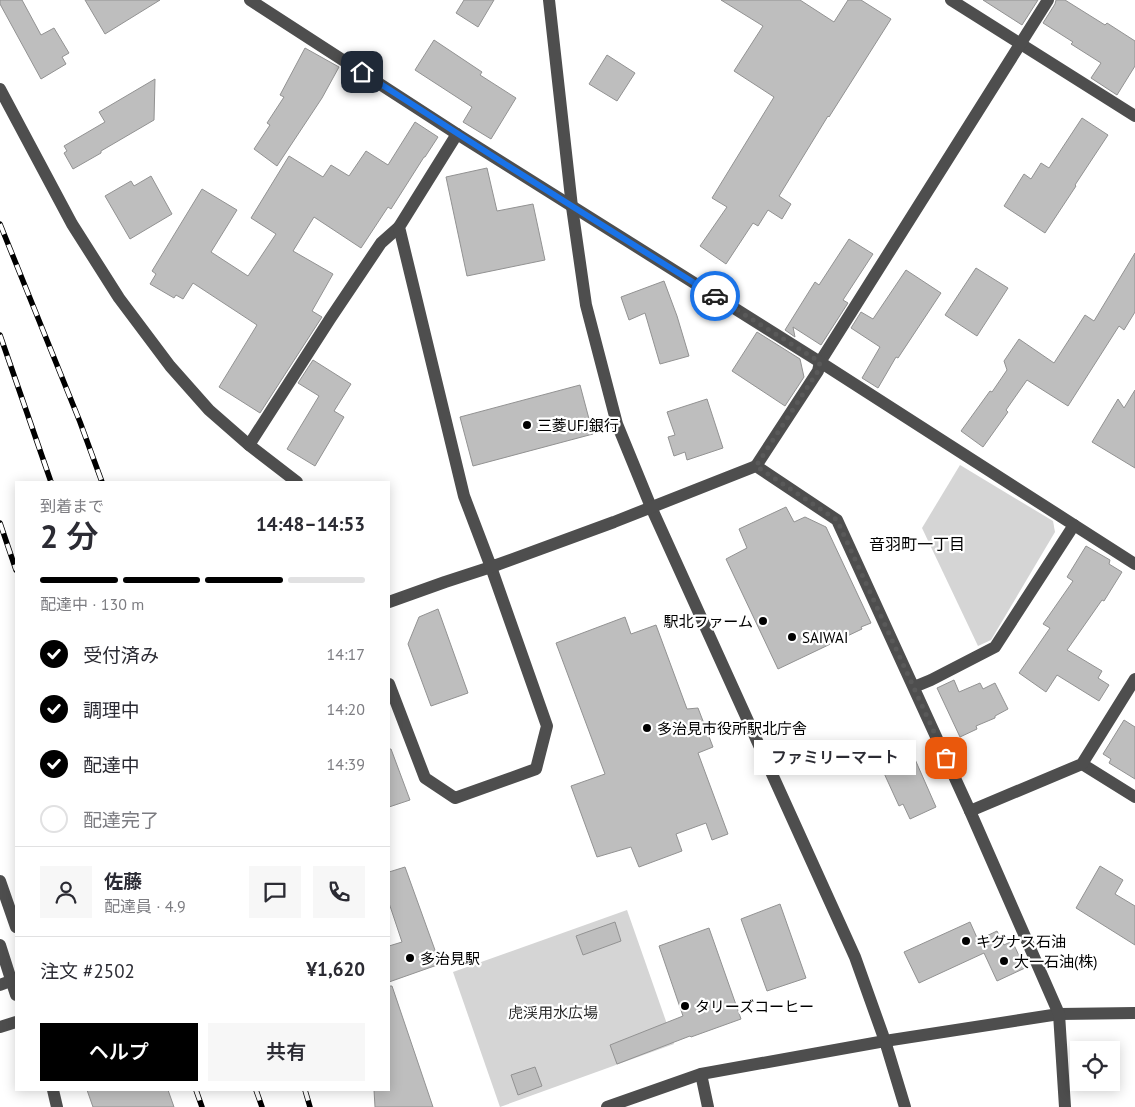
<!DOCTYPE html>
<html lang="ja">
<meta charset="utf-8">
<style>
:root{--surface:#fff;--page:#f7f7f7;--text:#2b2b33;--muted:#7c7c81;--line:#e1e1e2;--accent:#000}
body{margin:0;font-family:"PT Sans","Noto Sans JP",sans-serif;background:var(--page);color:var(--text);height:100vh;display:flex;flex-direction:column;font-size:19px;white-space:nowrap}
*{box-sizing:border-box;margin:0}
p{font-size:16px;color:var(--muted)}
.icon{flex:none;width:28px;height:28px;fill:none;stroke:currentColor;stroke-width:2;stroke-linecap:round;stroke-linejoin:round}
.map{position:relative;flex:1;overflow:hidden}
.drawer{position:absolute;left:15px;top:481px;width:375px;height:610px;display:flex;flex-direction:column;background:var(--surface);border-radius:0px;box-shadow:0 2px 12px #0003}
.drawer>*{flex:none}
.buttons{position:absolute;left:1070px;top:1041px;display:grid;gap:10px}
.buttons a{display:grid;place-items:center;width:50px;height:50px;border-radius:0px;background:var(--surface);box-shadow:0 2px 12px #0003;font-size:25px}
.pin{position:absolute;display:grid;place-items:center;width:42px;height:42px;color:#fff;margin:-21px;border-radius:10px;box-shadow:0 2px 8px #0006}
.courier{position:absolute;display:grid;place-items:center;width:50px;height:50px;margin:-25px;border:4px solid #1a73e8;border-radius:50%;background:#fff;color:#222;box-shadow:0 1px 6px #0007}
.bubble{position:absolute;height:35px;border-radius:0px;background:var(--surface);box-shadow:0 2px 12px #0003;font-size:16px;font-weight:600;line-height:35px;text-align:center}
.head em{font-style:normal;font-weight:600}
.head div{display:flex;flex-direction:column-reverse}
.head{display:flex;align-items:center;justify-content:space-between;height:85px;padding:0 25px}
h1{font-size:32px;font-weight:600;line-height:38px}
.bar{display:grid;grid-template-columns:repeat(4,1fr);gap:8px 5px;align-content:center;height:60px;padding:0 25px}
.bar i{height:6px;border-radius:4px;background:var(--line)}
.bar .active{background:var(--accent)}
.bar p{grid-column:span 4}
.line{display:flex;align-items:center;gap:12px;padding:0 25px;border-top:1px solid var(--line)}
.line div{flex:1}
.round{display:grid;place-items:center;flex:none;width:52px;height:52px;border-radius:0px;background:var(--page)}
ol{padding:0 25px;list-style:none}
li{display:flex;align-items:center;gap:15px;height:55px}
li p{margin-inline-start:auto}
li .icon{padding:5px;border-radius:50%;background:var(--accent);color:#fff;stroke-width:4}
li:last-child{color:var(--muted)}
li i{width:28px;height:28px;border:2px solid var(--line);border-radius:50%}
.action{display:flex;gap:10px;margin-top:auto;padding:10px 25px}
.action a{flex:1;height:58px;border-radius:0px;background:var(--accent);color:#fff;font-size:20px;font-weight:600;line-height:58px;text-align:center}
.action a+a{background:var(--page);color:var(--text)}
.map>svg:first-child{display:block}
.green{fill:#d5d5d5}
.building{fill:#bebebe;stroke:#929292}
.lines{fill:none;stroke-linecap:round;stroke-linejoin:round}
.minor{stroke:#4e4e4e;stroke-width:12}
.rail-casing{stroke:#000;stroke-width:5.5}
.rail{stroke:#fff;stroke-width:4;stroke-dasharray:11;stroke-linecap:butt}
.minor-bridge{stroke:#4e4e4e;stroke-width:12}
.done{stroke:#595959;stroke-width:5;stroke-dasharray:0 9}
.route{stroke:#1a73e8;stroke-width:6}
.poi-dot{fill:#000;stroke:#fff;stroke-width:2}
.labels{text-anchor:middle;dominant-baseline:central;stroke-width:4.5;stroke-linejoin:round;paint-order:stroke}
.poi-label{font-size:15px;fill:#000;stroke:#fff;text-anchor:start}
.park-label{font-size:15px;fill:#2c2c2c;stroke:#fff}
.neighbourhood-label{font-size:16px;fill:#000;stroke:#fff}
</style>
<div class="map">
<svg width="1135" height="1107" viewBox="0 0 1135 1107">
<rect width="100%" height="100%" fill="#fff"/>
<g class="green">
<path d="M960,465l93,56 2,11 -64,108 -13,6 -56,-118z"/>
<path d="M627,910l47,134 -174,63 -47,-135z"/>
</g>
<g class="building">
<path d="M0,0h22l19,35 13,-7 15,25 -7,4 4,7 -25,15 -41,-75z"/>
<path d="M85,0h75l-55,34z"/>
<path d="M464,0h30l-16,27 -22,-14z"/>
<path d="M721,0h79l34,22 14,-22h13l30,19 -62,98 -1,-1 -49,80 12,8 -9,15 -14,-9 -10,16 -5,-3 -27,41 -26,-18 27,-39 -15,-9 62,-101 -40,-26 29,-45z"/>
<path d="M983,0h55l-16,25z"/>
<path d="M1056,0h9l40,25 2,-2 28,18v25l-18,29 -26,-17 10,-15 -30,-19 2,-2 -30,-19 12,-19z"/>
<path d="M434,40l48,32 -2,3 36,23 -25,41 -28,-17 9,-15 -57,-37z"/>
<path d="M305,48l34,19 -17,31 -45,68 -23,-17 16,-24 -3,-2 17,-26 -4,-2z"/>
<path d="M607,55l28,18 -18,28 -28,-17z"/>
<path d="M155,79l-1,41 -53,31v2l-28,16 -9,-16 3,-2 -3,-5 41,-24 -6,-10z"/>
<path d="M1082,118l26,17 -33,50 1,1 -31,47 -41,-27 20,-32 7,5 10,-16 8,5z"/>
<path d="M415,122l23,15 -13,20h-1l-33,52 -3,-2 -27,41 -47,-31 -21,34 40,23 -21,37 10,6 -62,96 -41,-26 38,-62 -64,-42 -10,16 -7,-4 -2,3 -24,-14 6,-10 -4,-3 50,-82 35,21 -26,42 37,24 28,-42 -25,-16 38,-62 34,21 8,-12 18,11 17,-25 22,14z"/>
<path d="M487,168l10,43 36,-7 12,56 -78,16 -21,-99z"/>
<path d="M151,176l21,38 -42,25 -25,-43 26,-15 3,5z"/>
<path d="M849,239l24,15 -30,46 5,3 -27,42 -28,-18 2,10 -10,-7 30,-48 4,3z"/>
<path d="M1135,253v59l-11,18 -5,-4 -51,80 -41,-26 -21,30 2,2 -25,35 -22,-16 29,-40 2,1 15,-22 -3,-9 15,-22 35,24 31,-48 9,6z"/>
<path d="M976,268l32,20 -31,48 -32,-21z"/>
<path d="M906,270l35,23 -43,65 -2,-1 -18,31 -16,-10 18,-31 -29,-19 10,-16 12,7z"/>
<path d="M664,281l13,35 12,40 -29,8 -15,-51 -16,7 -8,-23z"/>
<path d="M757,332l43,27 4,18 -19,29 -53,-35z"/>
<path d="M313,360l38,24 -17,27 10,6 -29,49 -28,-17 32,-53 -21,-13z"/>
<path d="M580,385l13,49 -120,32 -13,-49z"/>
<path d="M1135,390v78l-43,-26 26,-43 6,9z"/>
<path d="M707,399l16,49 -36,12 -2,-8 -11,4 -6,-19 7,-2 -8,-23z"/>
<path d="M786,507l8,15 11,-5 21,10 45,96 -10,4 1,2 -84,40 -52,-110 21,-11 -8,-19z"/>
<path d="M1086,546l24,14 -1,4 13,8 -18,29 -2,-1 -35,50 35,21 -4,7 11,7 -10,16 -42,-26 -11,17 -27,-19 31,-45 -7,-4 30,-43 -6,-4z"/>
<path d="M438,609l30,84 -37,13 -23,-62 11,-27z"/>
<path d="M625,617l6,17 25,-9 31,84 11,-1 15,39 -15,6 30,81 -16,6 -6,-17 -30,11 6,17 -43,16 -8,-20 -34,10 -26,-71 34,-12 -49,-131z"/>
<path d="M954,680l5,12 21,-9 3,6 12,-6 13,26 -13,7v2l-19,8 1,3 -17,8 -23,-49z"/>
<path d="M1124,720l11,7v52l-26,-16 2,-4 -8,-5z"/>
<path d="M389,749h2l19,51 -21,7z"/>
<path d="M914,757l22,50 -26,12 -7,-15 -4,2 -16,-35z"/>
<path d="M1100,866l23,14 -8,14 20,12v39l-59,-37z"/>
<path d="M405,867l35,97 -51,18v-36l13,-4 -13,-39v-31z"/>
<path d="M780,904l26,74 -39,13 -26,-72z"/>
<path d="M615,922l6,19 -38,14 -7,-19z"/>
<path d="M970,922l8,18 19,-9 7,14 8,-4 13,27 -28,13 -13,-28 -65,30 -15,-31z"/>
<path d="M709,928l32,91 -50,18 -1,-1 -73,28 -7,-19 73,-29 -24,-70z"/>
<path d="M389,986h3l41,121h-58l-1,-17h15z"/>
<path d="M535,1067l7,19 -24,9 -7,-20z"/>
<path d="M87,1090h81l6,17h-81z"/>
</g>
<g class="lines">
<g class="minor">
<path d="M250,0l207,134"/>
<path d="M549,0l23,207 14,98 31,119 34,83 204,450 30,84 174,-27 76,-1"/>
<path d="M951,0l184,116"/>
<path d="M0,89l72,135 47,74 51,68 39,44 40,35 48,37"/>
<path d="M249,445l81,-126 51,-76 18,-16"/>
<path d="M756,466l62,-95 2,-9 228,-362"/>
<path d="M1074,525l61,39"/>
<path d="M389,602l56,-20 46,-15 56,159 -11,43 -81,29 -30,-20 -36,-94"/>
<path d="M914,687l17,-7 64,-33 79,-122 -254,-163 -363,-228 -58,93 65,269 27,71 123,-45 142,-56 81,54 133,291 89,203 6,93"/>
<path d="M1082,764l53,33"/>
<path d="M970,811l112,-47 53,-85"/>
<path d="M0,881l16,46"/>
<path d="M0,945l16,50"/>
<path d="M0,1027l16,-5"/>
<path d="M701,1074l7,33"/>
<path d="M53,1090l4,17"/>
<path d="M607,1107l94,-33 184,-33 20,66"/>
</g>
<defs>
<g id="rail">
<path d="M0,224l80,198 22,60"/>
<path d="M0,335l51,147"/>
<path d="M0,523l16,47"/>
<path d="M196,1090l6,17"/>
<path d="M256,1090l6,17"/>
<path d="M305,1090l5,17"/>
</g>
</defs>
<use href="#rail" class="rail-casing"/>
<use href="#rail" class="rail"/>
<path class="minor-bridge" d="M0,985l16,-6"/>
</g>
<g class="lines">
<path class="done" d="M715,296l105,66 -2,9 -62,95 81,54 109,238"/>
<path class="route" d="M362,72l143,92 210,132"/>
</g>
<g class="poi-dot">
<circle cx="527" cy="425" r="5"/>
<circle cx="763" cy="621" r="5"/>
<circle cx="792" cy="637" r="5"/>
<circle cx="647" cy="728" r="5"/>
<circle cx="966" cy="941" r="5"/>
<circle cx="410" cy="958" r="5"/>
<circle cx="1004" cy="961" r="5"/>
<circle cx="685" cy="1006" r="5"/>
</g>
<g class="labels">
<g class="poi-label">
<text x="537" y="425">三菱UFJ銀行</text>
<text x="753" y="621" text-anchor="end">駅北ファーム</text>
<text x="802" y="637">SAIWAI</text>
<text x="657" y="728">多治見市役所駅北庁舎</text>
<text x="976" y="941">キグナス石油</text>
<text x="420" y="958">多治見駅</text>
<text x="1014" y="961">大一石油(株)</text>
<text x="695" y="1006">タリーズコーヒー</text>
</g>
<g class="park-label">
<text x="553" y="1012">虎渓用水広場</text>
</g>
<g class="neighbourhood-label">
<text x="917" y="544">音羽町一丁目</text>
</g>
</g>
</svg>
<div class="buttons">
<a><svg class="icon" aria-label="locate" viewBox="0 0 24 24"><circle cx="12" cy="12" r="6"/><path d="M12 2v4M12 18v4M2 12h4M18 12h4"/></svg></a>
</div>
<div class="pin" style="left:946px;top:758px;background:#ea580c"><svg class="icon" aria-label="bag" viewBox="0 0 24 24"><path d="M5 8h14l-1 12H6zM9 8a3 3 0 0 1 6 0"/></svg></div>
<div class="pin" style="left:362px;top:72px;background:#1f2937"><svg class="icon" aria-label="home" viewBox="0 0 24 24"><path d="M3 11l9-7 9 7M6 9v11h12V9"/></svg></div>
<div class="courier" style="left:715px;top:296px"><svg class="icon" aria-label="car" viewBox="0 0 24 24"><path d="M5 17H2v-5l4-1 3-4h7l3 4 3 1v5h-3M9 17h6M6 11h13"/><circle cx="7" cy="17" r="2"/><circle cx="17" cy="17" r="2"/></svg></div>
<div class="bubble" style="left:754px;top:740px;width:162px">ファミリーマート</div>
<section class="drawer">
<div class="head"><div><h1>2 分</h1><p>到着まで</p></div><em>14:48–14:53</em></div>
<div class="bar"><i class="active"></i><i class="active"></i><i class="active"></i><i></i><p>配達中 · 130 m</p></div>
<ol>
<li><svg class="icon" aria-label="check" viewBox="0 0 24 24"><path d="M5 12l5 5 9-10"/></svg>受付済み<p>14:17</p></li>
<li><svg class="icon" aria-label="check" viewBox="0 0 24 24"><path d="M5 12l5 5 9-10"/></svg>調理中<p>14:20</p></li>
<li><svg class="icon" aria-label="check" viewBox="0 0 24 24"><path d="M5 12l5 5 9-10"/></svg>配達中<p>14:39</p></li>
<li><i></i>配達完了</li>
</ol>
<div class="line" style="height:90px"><a class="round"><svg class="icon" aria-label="person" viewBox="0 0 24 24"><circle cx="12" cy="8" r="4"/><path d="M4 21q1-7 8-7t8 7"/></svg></a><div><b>佐藤</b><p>配達員 · 4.9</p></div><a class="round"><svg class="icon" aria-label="chat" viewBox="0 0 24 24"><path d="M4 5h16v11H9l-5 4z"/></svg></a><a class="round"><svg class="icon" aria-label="phone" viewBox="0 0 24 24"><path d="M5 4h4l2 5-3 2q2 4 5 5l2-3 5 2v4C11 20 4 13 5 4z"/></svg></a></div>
<div class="line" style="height:65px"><div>注文 #2502</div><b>¥1,620</b></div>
<div class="action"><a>ヘルプ</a><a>共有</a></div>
</section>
</div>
